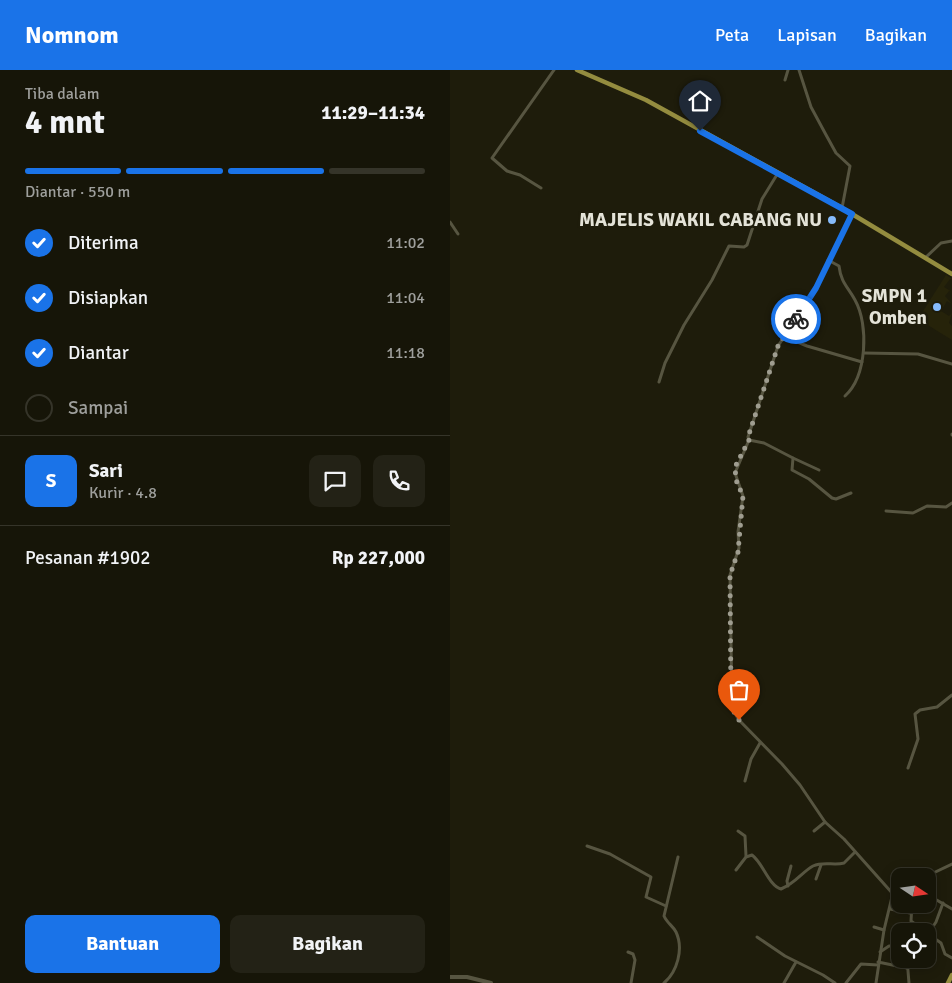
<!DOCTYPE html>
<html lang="id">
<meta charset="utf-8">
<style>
:root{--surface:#161508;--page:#232216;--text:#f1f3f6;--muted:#9e9f9c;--line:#353429;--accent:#1a73e8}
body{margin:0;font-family:Signika,sans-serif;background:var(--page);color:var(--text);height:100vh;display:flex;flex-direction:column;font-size:19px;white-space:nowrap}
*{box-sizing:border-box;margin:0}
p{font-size:16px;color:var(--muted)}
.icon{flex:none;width:28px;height:28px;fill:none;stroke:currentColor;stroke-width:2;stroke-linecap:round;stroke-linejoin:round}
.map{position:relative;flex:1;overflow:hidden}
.drawer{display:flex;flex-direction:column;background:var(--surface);width:450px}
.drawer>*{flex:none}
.needle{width:32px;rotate:103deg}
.fabs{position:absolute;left:441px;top:798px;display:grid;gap:10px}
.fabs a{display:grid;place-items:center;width:45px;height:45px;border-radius:10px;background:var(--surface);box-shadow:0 2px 12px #0003,0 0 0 1px var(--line);font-size:25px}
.pin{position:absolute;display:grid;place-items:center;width:42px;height:42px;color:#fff;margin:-51px -21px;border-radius:50% 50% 50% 0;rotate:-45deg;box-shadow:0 0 5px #0007}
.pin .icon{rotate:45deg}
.courier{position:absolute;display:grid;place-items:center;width:50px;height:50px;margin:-25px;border:4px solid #1a73e8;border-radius:50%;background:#fff;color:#222;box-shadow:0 1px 6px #0007}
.overview em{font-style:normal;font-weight:700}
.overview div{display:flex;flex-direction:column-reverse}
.overview{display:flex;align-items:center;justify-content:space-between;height:85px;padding:0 25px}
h1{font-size:32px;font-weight:700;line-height:38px}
.bar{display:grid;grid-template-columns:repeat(4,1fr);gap:8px 5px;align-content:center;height:60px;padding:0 25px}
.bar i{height:6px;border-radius:4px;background:var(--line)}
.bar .on{background:var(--accent)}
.bar p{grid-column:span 4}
.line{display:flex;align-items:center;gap:12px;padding:0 25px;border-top:1px solid var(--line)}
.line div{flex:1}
.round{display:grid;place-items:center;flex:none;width:52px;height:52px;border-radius:10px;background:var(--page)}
ol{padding:0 25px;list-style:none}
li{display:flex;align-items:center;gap:15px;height:55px}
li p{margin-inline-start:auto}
li .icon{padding:5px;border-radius:50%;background:var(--accent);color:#fff;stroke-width:4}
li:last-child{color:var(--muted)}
li i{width:28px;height:28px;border:2px solid var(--line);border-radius:50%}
.primary-button{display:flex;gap:10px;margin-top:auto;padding:10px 25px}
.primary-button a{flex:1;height:58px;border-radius:10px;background:var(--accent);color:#fff;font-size:20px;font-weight:700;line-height:58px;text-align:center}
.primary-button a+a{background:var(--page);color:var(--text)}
header{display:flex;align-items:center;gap:30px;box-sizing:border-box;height:70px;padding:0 25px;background:var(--accent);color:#fff}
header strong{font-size:24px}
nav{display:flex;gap:28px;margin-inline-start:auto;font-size:18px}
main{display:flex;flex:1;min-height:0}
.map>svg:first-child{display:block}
.built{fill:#26230a}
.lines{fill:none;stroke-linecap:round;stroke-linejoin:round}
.minor{stroke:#575541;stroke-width:3}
.tertiary{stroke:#575541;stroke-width:4}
.primary{stroke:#948c3f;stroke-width:4.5}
.done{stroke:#9f9d90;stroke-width:5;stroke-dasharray:0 9}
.route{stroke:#1a73e8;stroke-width:6}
.poi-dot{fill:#86bbfb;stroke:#1e1c0b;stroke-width:2}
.labels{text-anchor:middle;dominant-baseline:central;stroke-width:5;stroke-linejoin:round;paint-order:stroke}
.poi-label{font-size:19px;font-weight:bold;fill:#e4e3d8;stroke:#1e1c0b;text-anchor:end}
</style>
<header>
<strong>Nomnom</strong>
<nav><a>Peta</a><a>Lapisan</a><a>Bagikan</a></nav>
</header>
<main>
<section class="drawer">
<div class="overview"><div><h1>4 mnt</h1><p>Tiba dalam</p></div><em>11:29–11:34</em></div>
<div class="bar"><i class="on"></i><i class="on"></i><i class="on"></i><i></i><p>Diantar · 550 m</p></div>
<ol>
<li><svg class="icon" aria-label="check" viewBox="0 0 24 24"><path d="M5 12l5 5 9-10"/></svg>Diterima<p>11:02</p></li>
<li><svg class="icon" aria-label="check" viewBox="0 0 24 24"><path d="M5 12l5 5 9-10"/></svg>Disiapkan<p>11:04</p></li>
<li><svg class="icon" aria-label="check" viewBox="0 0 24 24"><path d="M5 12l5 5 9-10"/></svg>Diantar<p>11:18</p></li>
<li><i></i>Sampai</li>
</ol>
<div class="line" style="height:90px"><b class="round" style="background:var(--accent);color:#fff">S</b><div><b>Sari</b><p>Kurir · 4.8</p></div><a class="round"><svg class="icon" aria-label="chat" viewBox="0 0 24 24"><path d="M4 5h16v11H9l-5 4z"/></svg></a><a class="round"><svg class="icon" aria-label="phone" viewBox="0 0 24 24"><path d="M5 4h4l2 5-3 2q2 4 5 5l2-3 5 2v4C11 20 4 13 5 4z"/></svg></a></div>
<div class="line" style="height:65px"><div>Pesanan #1902</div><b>Rp 227,000</b></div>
<div class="primary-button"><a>Bantuan</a><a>Bagikan</a></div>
</section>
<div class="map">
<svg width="502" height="913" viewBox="0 0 502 913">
<rect width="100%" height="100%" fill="#1e1c0b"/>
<path class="built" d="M496,205l6,4h-2l-6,8 8,5 -3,-1 -4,5 7,8 -5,-3 -6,10 8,5 3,-3 -3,10 3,3v14l-34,-21z"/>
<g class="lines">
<g class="minor">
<path d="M349,0l12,37 14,26 11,20 14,13 -8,42"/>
<path d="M335,10l3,-10"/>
<path d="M91,118l-21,-13 -13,-4 -15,-13 62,-88"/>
<path d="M0,152l8,12"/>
<path d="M475,188l16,-15 11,-2"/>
<path d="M378,190l11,6c2,17 9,21 16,34 14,25 12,76 -10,96"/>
<path d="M333,266l24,10 55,16"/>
<path d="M414,283l54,1 34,10"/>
<path d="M209,312l6,-19 19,-38 28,-45 17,-34 15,1 3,-2 15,-46 16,-26"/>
<path d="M502,364v1"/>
<path d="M299,370l-14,33 8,23 -5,36 1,16 -9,27 2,134 7,11 43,44 18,21 25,37 19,17 49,55"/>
<path d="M343,388l26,12"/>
<path d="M401,423l-15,6 -4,-1 -23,-19 -17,-9 1,-12 -29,-15 -15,-3 -1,-3 30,-91 38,-58 36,-74"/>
<path d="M436,441l27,2 14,-7 19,1 6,-4"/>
<path d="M458,698l10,-29 -3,-25 5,-4 17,-3 15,-12"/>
<path d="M295,711l6,-22 9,-16"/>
<path d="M288,761l7,5 1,20"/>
<path d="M364,761l11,-9"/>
<path d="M137,776l23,8 41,23 -5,20 20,9"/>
<path d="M286,800l10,-13 6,-2c11,8 17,31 29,34 15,-6 21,-17 32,-23 11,-5 21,0 31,-3l11,-11"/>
<path d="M477,806l25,-12"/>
<path d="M366,809l5,-14"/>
<path d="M338,816l-1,-5 4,-15"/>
<path d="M478,825l24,14"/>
<path d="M462,834l-1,17 13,10"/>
<path d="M440,839l20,4"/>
<path d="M424,857l10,3"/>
<path d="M478,864l13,9 4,11 7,4"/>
<path d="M478,864l8,-12 7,-19"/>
<path d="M307,867l28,19 38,19 12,8"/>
<path d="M178,882l5,2 2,6 -4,23"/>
<path d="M430,882l9,-6h11"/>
<path d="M457,889l2,24"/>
<path d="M428,892l29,6"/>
<path d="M214,913c13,-11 20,-34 12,-51 -3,-6 -9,-9 -12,-16l14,-59"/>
<path d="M334,913l12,-21"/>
<path d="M396,913l15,-19 17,1"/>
<path d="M426,913l8,-53 13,-54"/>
</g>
<path class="tertiary" d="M0,907h17l24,6"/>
<g class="primary">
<path d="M127,0l69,30 196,108 110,66"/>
<path d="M498,913l4,-8"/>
</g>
</g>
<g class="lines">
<path class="done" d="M289,650l-5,-8 -3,-12 -1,-125 8,-23 4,-45 1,-11 -7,-16 -1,-13 14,-27 -1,-3 30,-91 18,-27"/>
<path class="route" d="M250,61l152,83 -36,74 -20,31"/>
</g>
<g class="poi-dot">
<circle cx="382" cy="150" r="5"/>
<circle cx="487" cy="237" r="5"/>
</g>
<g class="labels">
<g class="poi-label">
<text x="372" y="150">MAJELIS WAKIL CABANG NU</text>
<text x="477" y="226">SMPN 1<tspan x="477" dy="22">Omben</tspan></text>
</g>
</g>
</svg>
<div class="fabs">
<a><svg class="needle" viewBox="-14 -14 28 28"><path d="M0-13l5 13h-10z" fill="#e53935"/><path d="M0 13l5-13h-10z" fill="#9e9f9c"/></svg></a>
<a><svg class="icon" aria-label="locate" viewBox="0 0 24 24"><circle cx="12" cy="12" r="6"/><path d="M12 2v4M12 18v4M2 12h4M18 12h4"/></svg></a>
</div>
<div class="pin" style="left:289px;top:650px;background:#ea580c"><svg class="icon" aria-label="bag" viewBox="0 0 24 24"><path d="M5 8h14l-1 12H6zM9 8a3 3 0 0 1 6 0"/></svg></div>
<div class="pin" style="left:250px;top:61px;background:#1f2937"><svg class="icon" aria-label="home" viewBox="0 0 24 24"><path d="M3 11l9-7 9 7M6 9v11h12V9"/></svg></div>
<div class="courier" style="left:346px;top:249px"><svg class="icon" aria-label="bike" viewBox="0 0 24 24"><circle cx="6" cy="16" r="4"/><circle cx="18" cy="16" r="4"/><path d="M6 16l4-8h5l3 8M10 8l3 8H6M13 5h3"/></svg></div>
</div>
</main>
